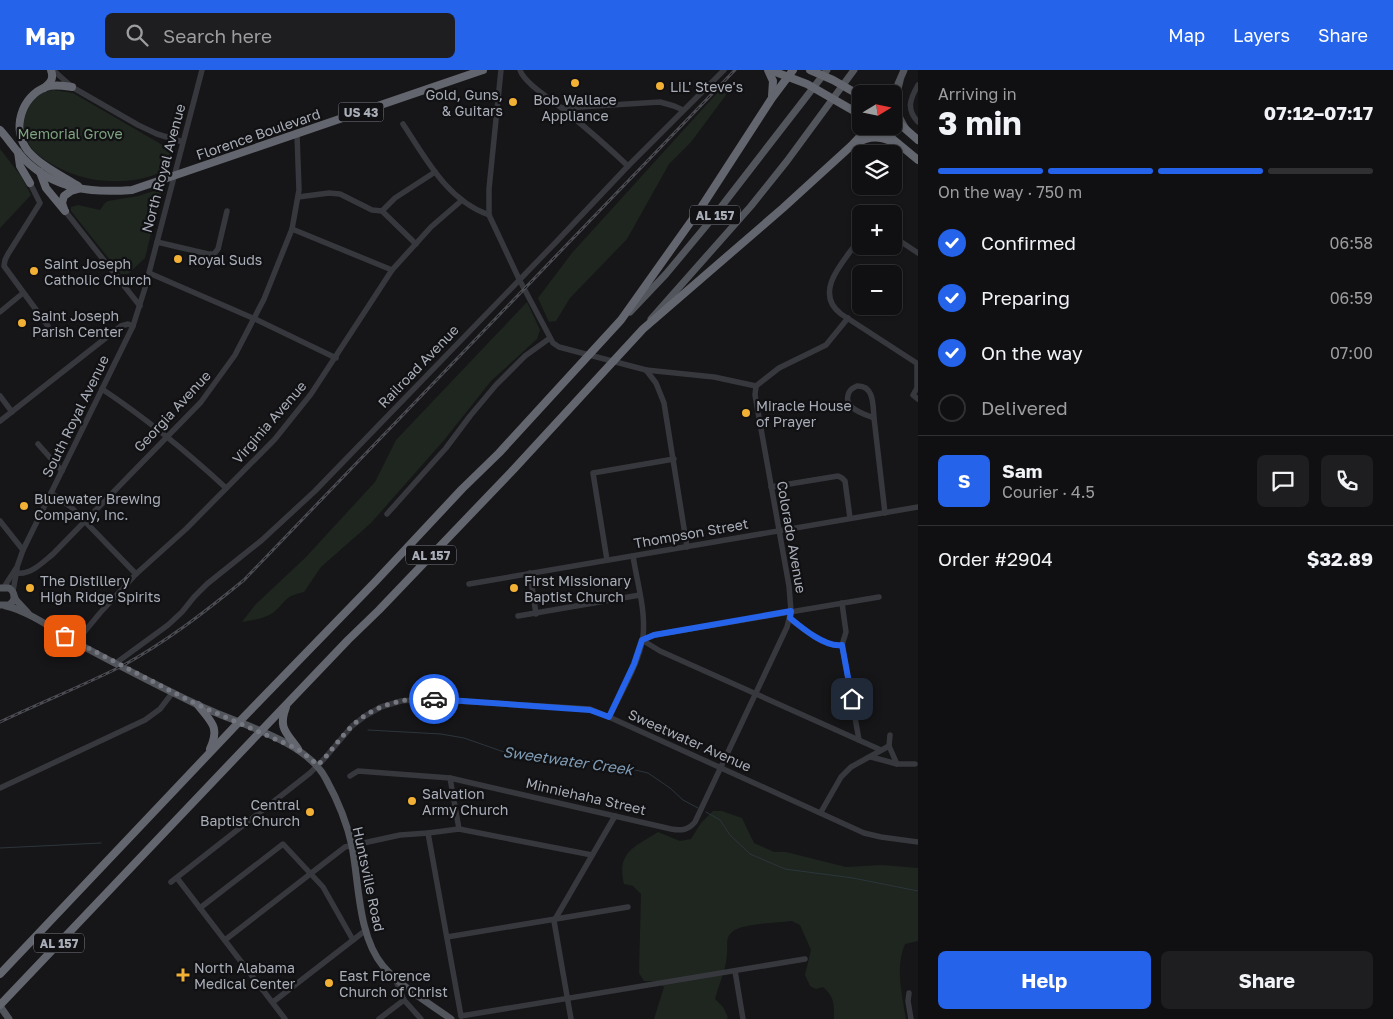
<!DOCTYPE html>
<meta charset="utf-8">
<style>
:root{--surface:#101012;--page:#1e1e20;--text:#f1f3f6;--muted:#9c9d9f;--line:#303032;--accent:#2563eb}
body{margin:0;font-family:"Golos Text",sans-serif;background:var(--page);color:var(--text);height:100vh;display:flex;flex-direction:column;font-size:19px;white-space:nowrap}
*{box-sizing:border-box;margin:0}
p{font-size:16px;color:var(--muted)}
.icon{flex:none;width:28px;height:28px;fill:none;stroke:currentColor;stroke-width:2;stroke-linecap:round;stroke-linejoin:round}
.map{position:relative;flex:1;overflow:hidden}
.drawer{display:flex;flex-direction:column;background:var(--surface);width:475px}
.drawer>*{flex:none}
.needle{width:32px;rotate:80deg}
.fabs{position:absolute;left:852px;top:15px;display:grid;gap:10px}
.fabs a{display:grid;place-items:center;width:50px;height:50px;border-radius:8px;background:var(--surface);box-shadow:0 1px 4px #0004,0 0 0 1px var(--line);font-size:25px}
.pin{position:absolute;display:grid;place-items:center;width:42px;height:42px;color:#fff;margin:-21px;border-radius:10px;box-shadow:0 2px 8px #0006}
.courier{position:absolute;display:grid;place-items:center;width:50px;height:50px;margin:-25px;border:4px solid #2563eb;border-radius:50%;background:#fff;color:#222;box-shadow:0 1px 6px #0007}
.overview em{font-style:normal;font-weight:700}
.overview div{display:flex;flex-direction:column-reverse}
.overview{display:flex;align-items:center;justify-content:space-between;height:85px;padding:0 20px}
h1{font-size:32px;font-weight:700;line-height:38px}
.bar{display:grid;grid-template-columns:repeat(4,1fr);gap:8px 5px;align-content:center;height:60px;padding:0 20px}
.bar i{height:6px;border-radius:4px;background:var(--line)}
.bar .selected{background:var(--accent)}
.bar p{grid-column:span 4}
.line{display:flex;align-items:center;gap:12px;padding:0 20px;border-top:1px solid var(--line)}
.line div{flex:1}
.round{display:grid;place-items:center;flex:none;width:52px;height:52px;border-radius:8px;background:var(--page)}
ol{padding:0 20px;list-style:none}
li{display:flex;align-items:center;gap:15px;height:55px}
li p{margin-inline-start:auto}
li .icon{padding:5px;border-radius:50%;background:var(--accent);color:#fff;stroke-width:4}
li:last-child{color:var(--muted)}
li i{width:28px;height:28px;border:2px solid var(--line);border-radius:50%}
.action{display:flex;gap:10px;margin-top:auto;padding:10px 20px}
.action a{flex:1;height:58px;border-radius:8px;background:var(--accent);color:#fff;font-size:20px;font-weight:700;line-height:58px;text-align:center}
.action a+a{background:var(--page);color:var(--text)}
header{display:flex;align-items:center;gap:30px;box-sizing:border-box;height:70px;padding:0 25px;background:var(--accent);color:#fff}
header strong{font-size:24px}
nav{display:flex;gap:28px;margin-inline-start:auto;font-size:18px}
.search{width:350px;height:45px;background:var(--page);display:flex;align-items:center;gap:12px;box-sizing:border-box;padding:0 18px;border-radius:8px;color:var(--muted);font-size:19px}
main{display:flex;flex:1;min-height:0}
.map>svg:first-child{display:block}
.green{fill:#1e261f}
.lines{fill:none;stroke-linecap:round;stroke-linejoin:round}
.stream{stroke:#2c353c;stroke-width:1}
.minor{stroke:#37383d;stroke-width:5.5}
.major{stroke:#53555c;stroke-width:7}
.highway{stroke:#63666e;stroke-width:8}
.rail-casing{stroke:#4a4c52;stroke-width:3}
.rail{stroke:#111113;stroke-width:1;stroke-dasharray:4;stroke-linecap:butt}
.done{stroke:#757880;stroke-width:5;stroke-dasharray:0 9}
.route{stroke:#2563eb;stroke-width:6}
.poi-dot{fill:#f2b134;stroke:#111113;stroke-width:2}
.labels{text-anchor:middle;dominant-baseline:central;stroke-width:4.5;stroke-linejoin:round;paint-order:stroke}
.shield{fill:#111113;stroke:#7b7e86;stroke-width:1}
.shield-label{font-size:12px;font-weight:bold;fill:#a8adb8}
.poi-label{font-size:14px;fill:#a8adb8;stroke:#111113;text-anchor:start}
.park-label{font-size:14px;fill:#7fa381;stroke:#111113}
.street-label{font-size:14px;fill:#a8adb8;stroke:#111113}
.water-label{font-size:15px;font-style:italic;fill:#7f9bb3;stroke:#111113}
</style>
<header>
<strong>Map</strong>
<div class="search"><svg class="icon" aria-label="search" viewBox="0 0 24 24"><circle cx="10" cy="10" r="6"/><path d="M15 15l6 6"/></svg>Search here</div>
<nav><a>Map</a><a>Layers</a><a>Share</a></nav>
</header>
<main>
<div class="map">
<svg width="918" height="949" viewBox="0 0 918 949">
<rect width="100%" height="100%" fill="#161618"/>
<g class="green">
<path d="M724,19l2,6 -35,47 -22,22 -42,75 -57,59 -14,23 -7,1 -11,-24 34,-45 146,-161z"/>
<path d="M53,20l20,3 98,57 2,3 -4,16c-8,3 -17,7 -25,9 -21,5 -46,4 -65,-2 -16,-5 -32,-13 -44,-24 -16,-16 -17,-48 7,-59 3,-1 7,-2 11,-3z"/>
<path d="M0,79l21,27 10,19 -31,33z"/>
<path d="M157,120l4,3 -16,65 -17,16h-7l-50,-63v-4l7,-2 22,5 5,-7 3,-2 30,-5z"/>
<path d="M527,232l13,28 -3,9 -46,42 -46,58 -74,84 -50,44 -17,25c-21,5 -16,8 -30,20 -9,7 -21,8 -32,10l13,-17 51,-48 69,-75 21,-42z"/>
<path d="M713,741h9l20,7 12,25 20,9h12l60,15 36,-2 36,3v73l-13,3c-10,22 -3,51 1,75h-72c0,-14 1,-22 -11,-32l-7,2 -6,-3 -5,-11 6,-25 -11,-25 -8,-4c-14,2 -50,2 -60,11 -7,6 -4,14 -5,22 -1,15 -8,30 -12,45l8,8 5,10 -1,2h-73l10,-32 -8,-6h-12l-5,-8 2,-79 -8,-8 -9,-2c-8,-32 11,-37 34,-52l22,9 11,-2 10,-16z"/>
</g>
<g class="lines">
<g class="stream">
<path d="M368,660l73,4 23,4 40,14 81,7 29,6 34,8 22,15 13,12 15,8"/>
<path d="M706,742l14,8 10,15 20,19 35,15 68,9 65,13"/>
<path d="M0,778l101,-5"/>
</g>
<g class="minor">
<path d="M53,0l19,17 66,38 19,9 26,8"/>
<path d="M501,0l-12,119v26l30,64 34,64 6,4 87,23 68,7 42,9"/>
<path d="M520,0c4,13 32,30 43,39 22,18 44,37 65,57"/>
<path d="M918,15c-8,14 -12,24 0,37"/>
<path d="M563,38l97,-6 14,4 9,4"/>
<path d="M403,54c23,35 44,76 86,91"/>
<path d="M30,113l10,20 -32,51 -3,6 -1,6 44,60"/>
<path d="M298,127l31,-4 11,1 32,16 10,1 34,33"/>
<path d="M65,141l75,95"/>
<path d="M382,141l13,-13 40,-26"/>
<path d="M292,159l100,41"/>
<path d="M861,167c-14,21 -50,54 -20,77l77,50"/>
<path d="M894,167l24,16"/>
<path d="M157,172l51,12h6l4,-5 9,-38"/>
<path d="M149,203l106,46 81,39"/>
<path d="M0,242l23,-19"/>
<path d="M917,294v24l-4,7 5,4"/>
<path d="M646,300l10,13 8,20 23,144"/>
<path d="M756,316l23,-18 47,-23 22,-27"/>
<path d="M857,316c17,-1 16,19 17,32 -9,-4 -30,-9 -26,-23 1,-5 4,-7 9,-9z"/>
<path d="M102,319c45,30 84,62 124,99"/>
<path d="M0,326l12,16"/>
<path d="M874,348l11,95"/>
<path d="M0,351l121,-95 7,-2 5,2"/>
<path d="M38,374l24,27"/>
<path d="M771,417l67,-11 4,2 3,3 5,37"/>
<path d="M51,423l20,14 65,67"/>
<path d="M387,444l59,-66 24,-32 26,-31 29,-29 25,-18"/>
<path d="M0,451l23,29"/>
<path d="M607,490l-14,-87 81,-14"/>
<path d="M17,503c14,2 26,-11 36,-19l148,-152 34,-47 29,-56 28,-70 7,-39 -2,-56"/>
<path d="M530,503l6,41"/>
<path d="M469,514l449,-77"/>
<path d="M4,517l13,-20 6,-17 110,-224 12,-38 57,-218"/>
<path d="M13,521l4,-22"/>
<path d="M518,546l122,-21"/>
<path d="M790,549c12,9 36,29 52,26"/>
<path d="M642,570l18,11 221,99"/>
<path d="M642,570l12,-5 225,-38"/>
<path d="M76,572l24,-29 36,-39 50,-45 89,-90 36,-45 81,-124 39,-43 30,-26"/>
<path d="M842,575l17,95"/>
<path d="M842,575l4,-13 -4,-29"/>
<path d="M116,593l52,-38 14,-13 12,-15 13,-13 55,-44 53,-49 244,-252 69,-73 96,-96"/>
<path d="M609,647c12,-24 30,-54 34,-80 3,-26 -6,-55 -10,-81"/>
<path d="M889,676l8,18"/>
<path d="M871,687l26,7h18"/>
<path d="M350,706l8,-5 92,7 221,51c11,2 17,1 24,-7l92,-195 4,-16 -2,-25 -34,-191 1,-9"/>
<path d="M450,708l9,51"/>
<path d="M0,718l145,-68 15,-11 13,-17"/>
<path d="M821,742l20,-35 10,-10 38,-21 1,-11"/>
<path d="M428,763l33,183"/>
<path d="M177,808l108,141"/>
<path d="M171,812l139,-109 14,-14 28,-33 13,-10 16,-9 20,-6 23,-2 166,10 19,8 255,116 17,4 37,5"/>
<path d="M200,838l83,-64 40,43 30,53"/>
<path d="M447,867l181,-30"/>
<path d="M225,870l120,-93 55,-12 28,-2 31,-4 133,26"/>
<path d="M735,901l8,48"/>
<path d="M395,909l9,21 17,19"/>
<path d="M909,923l-1,8 3,18"/>
<path d="M273,932l93,-72"/>
<path d="M461,946l344,-57"/>
<path d="M379,949l25,-19"/>
<path d="M571,949l-17,-98 61,-105"/>
</g>
<g class="major">
<path d="M900,11c-7,25 -7,26 6,48"/>
<path d="M898,14l6,-14"/>
<path d="M630,242l36,-38 45,-54 116,-150"/>
<path d="M651,249l100,-113 36,-45 67,-91"/>
<path d="M0,518h9c7,5 7,12 0,17h-9"/>
<path d="M14,526l2,4 12,13"/>
<path d="M6,536c20,4 49,24 67,35 41,22 83,44 125,64 39,19 108,35 128,74 11,20 21,44 26,67 7,37 6,90 31,120 18,21 46,37 68,53"/>
<path d="M0,936l9,13"/>
</g>
<g class="highway">
<path d="M768,0l5,11 -1,15"/>
<path d="M770,0l37,14 54,31"/>
<path d="M810,0l23,10 28,16"/>
<path d="M72,17c-8,-1 -18,-3 -26,0 -25,9 -35,43 -18,64 13,15 34,25 50,35"/>
<path d="M44,18c7,-6 10,-9 7,-18"/>
<path d="M894,49l24,21"/>
<path d="M877,56l41,34"/>
<path d="M0,60c9,10 16,21 25,30 31,30 67,33 107,30l351,-120"/>
<path d="M857,73c14,-8 23,-6 37,-1"/>
<path d="M18,82l2,14 10,17"/>
<path d="M40,102l6,16 19,23"/>
<path d="M64,139l-2,-6 2,-7 7,-5 7,-2"/>
<path d="M198,635c14,18 22,22 12,44"/>
<path d="M286,637c-8,21 0,25 12,42"/>
<path d="M0,904l238,-251 136,-140 88,-94 37,-36 122,-133 81,-114 70,-108 21,-28"/>
<path d="M0,935l260,-273 88,-92 31,-30 135,-141 129,-140 140,-121 68,-62 19,-20"/>
</g>
<defs>
<path id="rail" d="M0,652c40,-19 82,-36 122,-56 44,-24 83,-54 122,-86l491,-510"/>
</defs>
<use href="#rail" class="rail-casing"/>
<use href="#rail" class="rail"/>
</g>
<g class="lines">
<path class="done" d="M65,566l133,69 100,44 20,16c12,-12 21,-26 33,-38 22,-22 53,-30 83,-28"/>
<path class="route" d="M434,629l156,11 19,7 25,-53 8,-24 12,-5 137,-24 -1,7c12,10 36,30 52,27l10,54"/>
</g>
<g class="poi-dot">
<circle cx="575" cy="13" r="5"/>
<circle cx="660" cy="16" r="5"/>
<circle cx="513" cy="32" r="5"/>
<circle cx="178" cy="189" r="5"/>
<circle cx="34" cy="201" r="5"/>
<circle cx="22" cy="253" r="5"/>
<circle cx="746" cy="343" r="5"/>
<circle cx="24" cy="436" r="5"/>
<circle cx="30" cy="518" r="5"/>
<circle cx="514" cy="518" r="5"/>
<circle cx="412" cy="731" r="5"/>
<circle cx="310" cy="742" r="5"/>
<path d="M180.5 897.5h5v5h5v5h-5v5h-5v-5h-5v-5h5z"/>
<circle cx="329" cy="913" r="5"/>
</g>
<g class="labels">
<g class="shield">
<rect x="338.5" y="32.5" width="45" height="19" rx="4"/>
<rect x="690" y="135.5" width="50" height="19" rx="4"/>
<rect x="406" y="475.5" width="50" height="19" rx="4"/>
<rect x="34" y="863.5" width="50" height="19" rx="4"/>
</g>
<g class="shield-label">
<text x="361" y="42">US 43</text>
<text x="715" y="145">AL 157</text>
<text x="431" y="485">AL 157</text>
<text x="59" y="873">AL 157</text>
</g>
<g class="poi-label">
<text x="670" y="16">LiL' Steve's</text>
<text x="503" y="24" text-anchor="end">Gold, Guns,<tspan x="503" dy="16">&amp; Guitars</tspan></text>
<text x="575" y="29" text-anchor="middle">Bob Wallace<tspan x="575" dy="16">Appliance</tspan></text>
<text x="188" y="189">Royal Suds</text>
<text x="44" y="193">Saint Joseph<tspan x="44" dy="16">Catholic Church</tspan></text>
<text x="32" y="245">Saint Joseph<tspan x="32" dy="16">Parish Center</tspan></text>
<text x="756" y="335">Miracle House<tspan x="756" dy="16">of Prayer</tspan></text>
<text x="34" y="428">Bluewater Brewing<tspan x="34" dy="16">Company, Inc.</tspan></text>
<text x="40" y="510">The Distillery<tspan x="40" dy="16">High Ridge Spirits</tspan></text>
<text x="524" y="510">First Missionary<tspan x="524" dy="16">Baptist Church</tspan></text>
<text x="422" y="723">Salvation<tspan x="422" dy="16">Army Church</tspan></text>
<text x="300" y="734" text-anchor="end">Central<tspan x="300" dy="16">Baptist Church</tspan></text>
<text x="194" y="897">North Alabama<tspan x="194" dy="16">Medical Center</tspan></text>
<text x="339" y="905">East Florence<tspan x="339" dy="16">Church of Christ</tspan></text>
</g>
<g class="park-label">
<text x="70" y="63">Memorial Grove</text>
</g>
<g class="street-label">
<text transform="translate(258 64) rotate(-19)">Florence Boulevard</text>
<text transform="translate(163 98) rotate(-75)">North Royal Avenue</text>
<text transform="translate(418 296) rotate(-46)">Railroad Avenue</text>
<text transform="translate(172 341) rotate(-47)">Georgia Avenue</text>
<text transform="translate(75 346) rotate(-64)">South Royal Avenue</text>
<text transform="translate(269 352) rotate(-49)">Virginia Avenue</text>
<text transform="translate(691 463) rotate(-10)">Thompson Street</text>
<text transform="translate(792 467) rotate(80)">Colorado Avenue</text>
<text transform="translate(690 670) rotate(24)">Sweetwater Avenue</text>
<text transform="translate(586 726) rotate(13)">Minniehaha Street</text>
<text transform="translate(369 809) rotate(78)">Huntsville Road</text>
</g>
<g class="water-label">
<text transform="translate(568 690) rotate(8)">Sweetwater Creek</text>
</g>
</g>
</svg>
<div class="fabs">
<a><svg class="needle" viewBox="-14 -14 28 28"><path d="M0-13l5 13h-10z" fill="#e53935"/><path d="M0 13l5-13h-10z" fill="#9c9d9f"/></svg></a>
<a><svg class="icon" aria-label="layers" viewBox="0 0 24 24"><path d="M12 4l9 5-9 5-9-5zM3 14l9 5 9-5"/></svg></a>
<a>+</a>
<a>−</a>
</div>
<div class="pin" style="left:65px;top:566px;background:#ea580c"><svg class="icon" aria-label="bag" viewBox="0 0 24 24"><path d="M5 8h14l-1 12H6zM9 8a3 3 0 0 1 6 0"/></svg></div>
<div class="pin" style="left:852px;top:629px;background:#1f2937"><svg class="icon" aria-label="home" viewBox="0 0 24 24"><path d="M3 11l9-7 9 7M6 9v11h12V9"/></svg></div>
<div class="courier" style="left:434px;top:629px"><svg class="icon" aria-label="car" viewBox="0 0 24 24"><path d="M5 17H2v-5l4-1 3-4h7l3 4 3 1v5h-3M9 17h6M6 11h13"/><circle cx="7" cy="17" r="2"/><circle cx="17" cy="17" r="2"/></svg></div>
</div>
<section class="drawer">
<div class="overview"><div><h1>3 min</h1><p>Arriving in</p></div><em>07:12–07:17</em></div>
<div class="bar"><i class="selected"></i><i class="selected"></i><i class="selected"></i><i></i><p>On the way · 750 m</p></div>
<ol>
<li><svg class="icon" aria-label="check" viewBox="0 0 24 24"><path d="M5 12l5 5 9-10"/></svg>Confirmed<p>06:58</p></li>
<li><svg class="icon" aria-label="check" viewBox="0 0 24 24"><path d="M5 12l5 5 9-10"/></svg>Preparing<p>06:59</p></li>
<li><svg class="icon" aria-label="check" viewBox="0 0 24 24"><path d="M5 12l5 5 9-10"/></svg>On the way<p>07:00</p></li>
<li><i></i>Delivered</li>
</ol>
<div class="line" style="height:90px"><b class="round" style="background:var(--accent);color:#fff">S</b><div><b>Sam</b><p>Courier · 4.5</p></div><a class="round"><svg class="icon" aria-label="chat" viewBox="0 0 24 24"><path d="M4 5h16v11H9l-5 4z"/></svg></a><a class="round"><svg class="icon" aria-label="phone" viewBox="0 0 24 24"><path d="M5 4h4l2 5-3 2q2 4 5 5l2-3 5 2v4C11 20 4 13 5 4z"/></svg></a></div>
<div class="line" style="height:65px"><div>Order #2904</div><b>$32.89</b></div>
<div class="action"><a>Help</a><a>Share</a></div>
</section>
</main>
